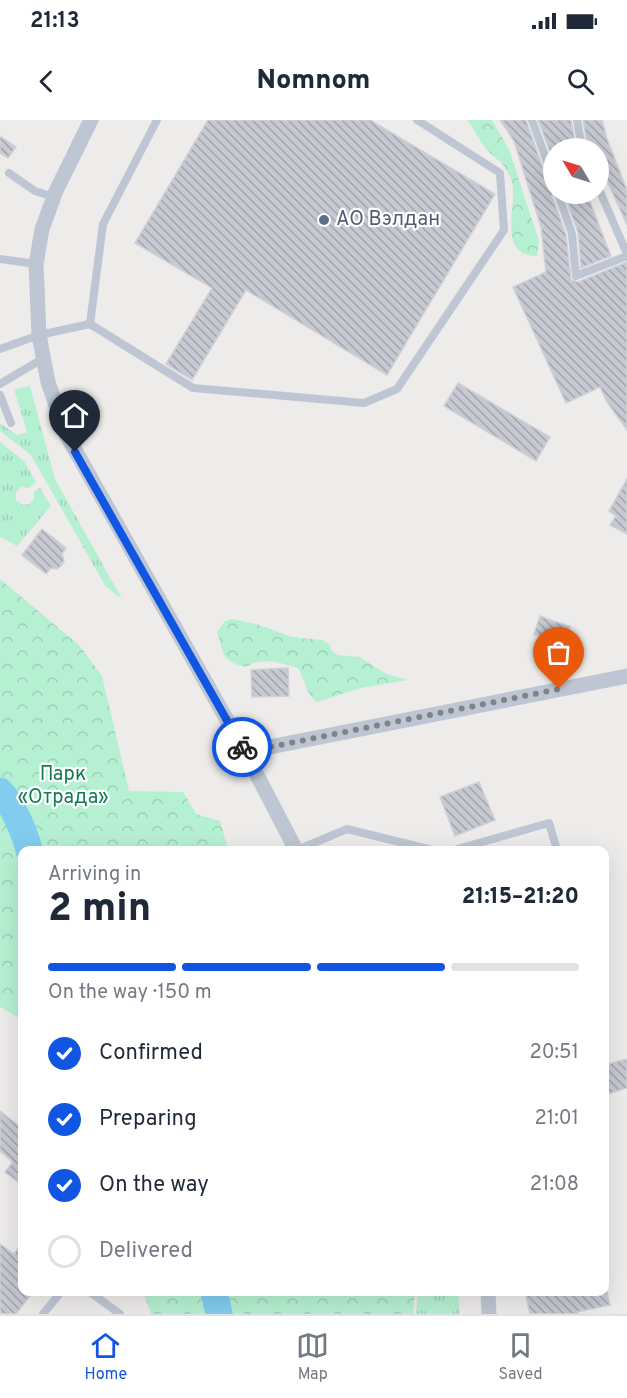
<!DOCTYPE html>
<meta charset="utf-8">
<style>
:root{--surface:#fff;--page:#f2f2f3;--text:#1f2937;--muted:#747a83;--line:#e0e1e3;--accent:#1156e2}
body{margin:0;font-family:Overpass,sans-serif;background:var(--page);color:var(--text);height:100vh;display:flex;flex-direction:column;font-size:22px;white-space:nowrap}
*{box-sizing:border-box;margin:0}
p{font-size:20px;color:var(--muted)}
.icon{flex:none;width:33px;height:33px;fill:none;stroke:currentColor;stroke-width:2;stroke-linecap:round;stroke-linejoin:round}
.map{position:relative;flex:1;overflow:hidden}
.details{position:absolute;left:18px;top:726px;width:591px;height:450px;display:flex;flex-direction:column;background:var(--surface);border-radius:12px;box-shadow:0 6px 24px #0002}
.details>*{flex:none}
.needle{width:39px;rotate:308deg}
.controls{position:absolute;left:543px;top:18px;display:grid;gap:12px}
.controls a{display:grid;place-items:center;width:66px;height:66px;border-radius:50%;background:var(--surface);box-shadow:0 6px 24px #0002;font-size:30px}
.pin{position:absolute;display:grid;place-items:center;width:51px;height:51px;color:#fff;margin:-62px -26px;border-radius:50% 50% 50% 0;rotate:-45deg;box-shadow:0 0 6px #0007}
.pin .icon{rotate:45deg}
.courier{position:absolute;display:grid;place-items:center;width:60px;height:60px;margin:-30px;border:4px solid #1156e2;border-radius:50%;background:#fff;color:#222;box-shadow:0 2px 8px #0007}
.overview em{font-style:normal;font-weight:800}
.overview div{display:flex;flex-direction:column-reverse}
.overview{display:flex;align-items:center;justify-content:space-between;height:102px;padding:0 30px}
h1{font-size:39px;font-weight:800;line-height:45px}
.bar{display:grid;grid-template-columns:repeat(4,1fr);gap:9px 6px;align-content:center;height:72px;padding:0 30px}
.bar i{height:8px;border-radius:4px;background:var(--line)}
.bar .selected{background:var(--accent)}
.bar p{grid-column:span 4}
ol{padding:0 30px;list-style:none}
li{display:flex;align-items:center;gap:18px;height:66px}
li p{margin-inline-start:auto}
li .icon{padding:6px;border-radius:50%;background:var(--accent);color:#fff;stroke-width:4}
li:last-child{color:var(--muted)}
li i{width:33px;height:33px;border:3px solid var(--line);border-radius:50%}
.status{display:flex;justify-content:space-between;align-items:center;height:42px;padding:0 30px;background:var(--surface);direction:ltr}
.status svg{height:16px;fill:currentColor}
header{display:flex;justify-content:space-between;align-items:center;height:78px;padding:0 30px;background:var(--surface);font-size:27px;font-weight:800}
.tab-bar{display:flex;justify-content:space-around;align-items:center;height:84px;border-top:2px solid var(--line);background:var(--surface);font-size:16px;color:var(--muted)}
.tab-bar a{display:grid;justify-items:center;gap:3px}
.tab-bar .selected{color:var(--accent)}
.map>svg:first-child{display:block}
.grass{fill:url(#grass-tufts)}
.forest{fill:url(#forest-crowns)}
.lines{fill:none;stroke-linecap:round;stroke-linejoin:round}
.river{stroke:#81ccef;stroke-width:27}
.building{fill:url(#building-back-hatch);stroke:#cfd0d8;stroke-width:1.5}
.lane{stroke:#bdc6d2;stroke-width:8}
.street{stroke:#bdc6d2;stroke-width:15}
.done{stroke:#7f848c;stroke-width:6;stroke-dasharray:0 10.8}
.route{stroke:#1156e2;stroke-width:8}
.service-dot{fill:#5c6f8a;stroke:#fff;stroke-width:2}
.labels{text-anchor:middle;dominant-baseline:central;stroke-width:4.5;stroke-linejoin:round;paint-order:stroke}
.service-label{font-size:20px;fill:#4e5e75;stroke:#fff;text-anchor:start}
.park-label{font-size:20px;fill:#127c52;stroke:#fff}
</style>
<div class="status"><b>21:13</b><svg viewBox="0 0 49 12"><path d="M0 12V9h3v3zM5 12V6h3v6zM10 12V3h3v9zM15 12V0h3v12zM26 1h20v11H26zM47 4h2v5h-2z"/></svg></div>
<header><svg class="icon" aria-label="back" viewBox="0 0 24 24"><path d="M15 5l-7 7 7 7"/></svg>Nomnom<svg class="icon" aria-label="search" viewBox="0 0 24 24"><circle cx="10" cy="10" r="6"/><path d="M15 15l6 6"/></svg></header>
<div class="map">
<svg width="627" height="1194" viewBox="0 0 627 1194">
<defs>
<pattern id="grass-tufts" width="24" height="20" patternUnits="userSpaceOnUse" patternTransform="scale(1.5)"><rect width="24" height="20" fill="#b6f0d2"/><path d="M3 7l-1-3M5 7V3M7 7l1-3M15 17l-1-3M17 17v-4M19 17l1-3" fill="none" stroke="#9ecfb7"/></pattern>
<pattern id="forest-crowns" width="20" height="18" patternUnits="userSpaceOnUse" patternTransform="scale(1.5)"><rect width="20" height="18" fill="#b6f0d2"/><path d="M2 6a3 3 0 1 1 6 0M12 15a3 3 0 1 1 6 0" fill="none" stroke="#9ecfb7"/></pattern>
<pattern id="building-back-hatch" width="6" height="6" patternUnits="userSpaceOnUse" patternTransform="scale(1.5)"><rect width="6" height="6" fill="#c7c9d2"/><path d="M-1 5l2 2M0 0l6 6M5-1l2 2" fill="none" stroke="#a3a5ad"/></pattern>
</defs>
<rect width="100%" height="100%" fill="#eeebeb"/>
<g class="grass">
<path d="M30,266l25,93 67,120 -16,-12 -75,-132 -31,-24v-8l17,12 10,-3 -13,-43z"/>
<path d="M0,322l24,19 12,21 -7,6 -8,-1 -5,6v7l7,5 7,-1 4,-6v-6l6,-4 11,18 -34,40 -17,-9z"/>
<path d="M418,1172h40l2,22h-44z"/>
</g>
<g class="forest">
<path d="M467,0h25l17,29 30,92 -2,15c-43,-1 -17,-53 -26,-77 -6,-16 -12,-17 -23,-28 -8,-8 -13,-22 -21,-31z"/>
<path d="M0,459l80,67 22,30 27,115 54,1 13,22 24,7 8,29h-206v170l-22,-13z"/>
<path d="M232,499l24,5 36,13 30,3 7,4 3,7 6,4 22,2 26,17 22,6 -47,8 -44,14c-12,-8 -11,-22 -19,-34 -18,-5 -34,-12 -52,-1 -25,-6 -22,-12 -29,-35l8,-11z"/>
<path d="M143,1172h272l-2,22h-262z"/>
</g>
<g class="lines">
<g class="river">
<path d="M0,671c12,12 25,42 29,59"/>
<path d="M214,1172l5,22"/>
</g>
</g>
<g class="building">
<path d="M208,0h162l125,74 -108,181 -141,-85 -54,90 -26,-16 46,-76 -77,-45z"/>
<path d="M500,0h26l22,63 6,4 -2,9 14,39 5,45 7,2 49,-20v168l-20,-28 -7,-15 -34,16 -53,-116 33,-15 -5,-45 -27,-86z"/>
<path d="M538,0h33l5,28h-22v14z"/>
<path d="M583,0h19l5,19 20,51v35l-29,-65v-12h-10z"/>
<path d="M0,16l16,11 -8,11 -8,-5z"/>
<path d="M564,74h23l24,62 -30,12 -3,-36z"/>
<path d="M458,263l92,54 -14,24 -92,-55z"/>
<path d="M627,359v55l-17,-9 6,-9 -7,-5z"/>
<path d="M42,409l24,19 -4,6 2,7 -3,5 -4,3 -6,-1 -5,6 -24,-19z"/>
<path d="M540,496l30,11 -6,17 -30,-10z"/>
<path d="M288,548l1,28 -37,1 -1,-27z"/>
<path d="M479,662l16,38 -40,16 -15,-39z"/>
<path d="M627,939v29l-23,7v-30z"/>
<path d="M0,991l22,17v57l-17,-13 8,-10 -13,-11z"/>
<path d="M22,1123v49h11l-17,22h-16v-70l14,10z"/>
<path d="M525,1172h82l3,13 -33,7 1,2h-48z"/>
</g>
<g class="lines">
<g class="lane">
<path d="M157,0l-54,104 -13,100 103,64 171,15 33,-14 107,-159 -4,-57 -83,-53"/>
<path d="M532,0l22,61"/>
<path d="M577,0l5,28"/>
<path d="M9,53l26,18 19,6"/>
<path d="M598,67l29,67"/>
<path d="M558,74l14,40 4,42 51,-20"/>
<path d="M0,139l36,5"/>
<path d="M0,229l39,-14 51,-11"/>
<path d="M0,264l44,-26"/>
<path d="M0,275l11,28"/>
<path d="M297,730l50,-21 85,21"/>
<path d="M454,730l95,-27 8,27"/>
<path d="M90,1172l30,22"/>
<path d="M43,1194l18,-22"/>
</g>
<g class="street">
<path d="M91,0l-35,71 -14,38 -6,35 3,71 9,47 18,52 179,318 51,98"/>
<path d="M245,632l382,-76"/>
<path d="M488,1172l1,22"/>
</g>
</g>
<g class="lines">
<path class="done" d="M242,627l3,5 314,-63"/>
<path class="route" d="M75,332l167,295"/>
</g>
<circle class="service-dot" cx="324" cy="100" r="6"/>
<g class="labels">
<g class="service-label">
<text x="336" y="100">АО Вэлдан</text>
</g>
<g class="park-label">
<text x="63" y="655">Парк<tspan x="63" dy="23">«Отрада»</tspan></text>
</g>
</g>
</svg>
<div class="controls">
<a><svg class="needle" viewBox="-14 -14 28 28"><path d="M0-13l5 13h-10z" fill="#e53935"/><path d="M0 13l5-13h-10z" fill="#747a83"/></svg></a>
</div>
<div class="pin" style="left:559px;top:569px;background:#ea580c"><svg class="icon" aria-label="bag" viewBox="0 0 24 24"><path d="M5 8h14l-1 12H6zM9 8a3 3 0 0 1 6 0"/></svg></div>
<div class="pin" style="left:75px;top:332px;background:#1f2937"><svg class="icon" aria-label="home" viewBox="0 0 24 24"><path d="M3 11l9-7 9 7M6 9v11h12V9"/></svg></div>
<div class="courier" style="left:242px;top:627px"><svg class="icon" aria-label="bike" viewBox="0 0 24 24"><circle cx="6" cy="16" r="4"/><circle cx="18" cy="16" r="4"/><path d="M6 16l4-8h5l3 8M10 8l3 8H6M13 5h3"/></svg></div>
<section class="details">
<div class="overview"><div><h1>2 min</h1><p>Arriving in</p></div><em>21:15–21:20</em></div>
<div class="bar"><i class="selected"></i><i class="selected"></i><i class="selected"></i><i></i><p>On the way · 150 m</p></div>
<ol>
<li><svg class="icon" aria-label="check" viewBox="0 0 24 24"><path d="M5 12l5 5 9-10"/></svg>Confirmed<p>20:51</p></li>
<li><svg class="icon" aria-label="check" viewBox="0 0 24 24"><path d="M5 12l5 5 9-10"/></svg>Preparing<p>21:01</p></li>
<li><svg class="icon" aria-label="check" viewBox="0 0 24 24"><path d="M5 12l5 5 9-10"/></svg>On the way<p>21:08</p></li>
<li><i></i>Delivered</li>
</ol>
</section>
</div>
<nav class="tab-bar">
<a class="selected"><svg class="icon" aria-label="home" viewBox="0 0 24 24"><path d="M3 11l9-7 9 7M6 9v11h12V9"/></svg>Home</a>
<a><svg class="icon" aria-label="map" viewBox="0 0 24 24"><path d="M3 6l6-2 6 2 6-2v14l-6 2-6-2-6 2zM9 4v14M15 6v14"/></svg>Map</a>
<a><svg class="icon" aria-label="saved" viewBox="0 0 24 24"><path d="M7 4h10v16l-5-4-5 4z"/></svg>Saved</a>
</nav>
